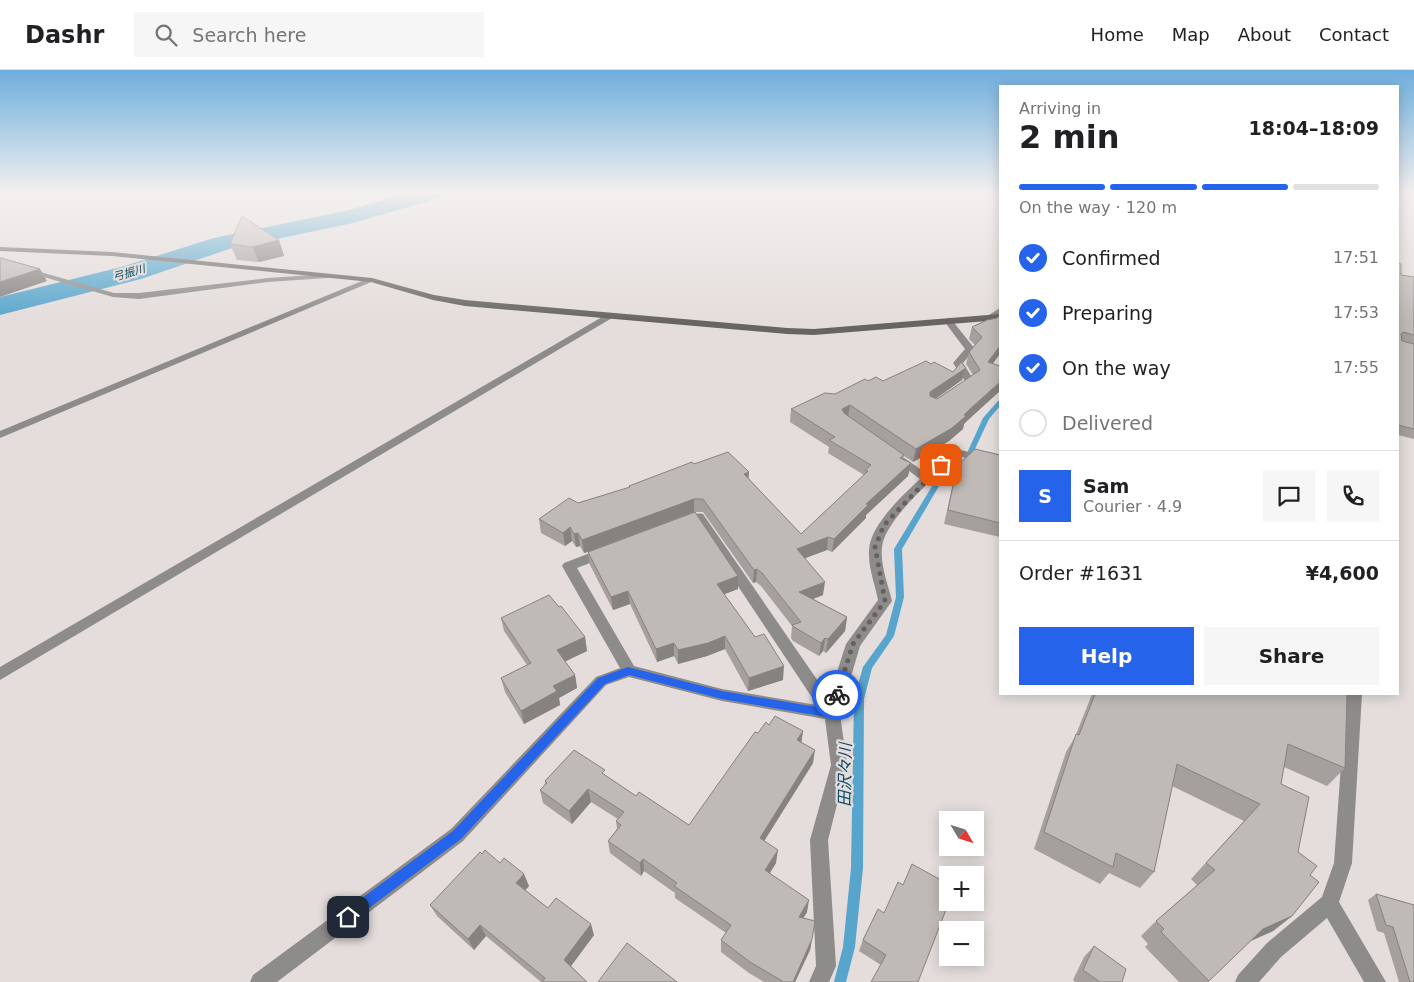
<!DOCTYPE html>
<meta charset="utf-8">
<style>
:root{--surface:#fff;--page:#f6f6f6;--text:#202124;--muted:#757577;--line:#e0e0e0;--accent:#2563eb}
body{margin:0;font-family:"DejaVu Sans","Noto Sans JP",sans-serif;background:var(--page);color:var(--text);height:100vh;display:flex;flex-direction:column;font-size:19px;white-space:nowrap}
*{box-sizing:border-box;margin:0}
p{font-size:16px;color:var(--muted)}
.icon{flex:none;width:28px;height:28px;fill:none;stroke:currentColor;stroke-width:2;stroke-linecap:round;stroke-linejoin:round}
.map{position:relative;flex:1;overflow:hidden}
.details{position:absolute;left:999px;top:15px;width:400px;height:610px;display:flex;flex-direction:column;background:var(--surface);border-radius:0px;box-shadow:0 2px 12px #0003}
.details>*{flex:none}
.needle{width:32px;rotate:128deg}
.buttons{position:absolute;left:939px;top:741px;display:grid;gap:10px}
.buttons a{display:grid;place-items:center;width:45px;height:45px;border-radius:0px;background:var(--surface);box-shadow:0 2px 12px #0003;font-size:25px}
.pin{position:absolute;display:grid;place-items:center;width:42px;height:42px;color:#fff;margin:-21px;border-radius:10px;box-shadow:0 2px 8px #0006}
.courier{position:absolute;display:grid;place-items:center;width:50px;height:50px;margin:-25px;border:4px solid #2563eb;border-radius:50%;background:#fff;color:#222;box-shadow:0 1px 6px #0007}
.overview em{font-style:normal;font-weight:600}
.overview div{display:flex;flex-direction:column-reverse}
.overview{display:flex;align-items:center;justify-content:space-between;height:85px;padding:0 20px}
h1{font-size:32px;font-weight:600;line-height:38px}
.bar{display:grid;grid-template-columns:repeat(4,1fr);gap:8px 5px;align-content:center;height:60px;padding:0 20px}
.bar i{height:6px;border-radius:4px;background:var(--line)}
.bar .selected{background:var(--accent)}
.bar p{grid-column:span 4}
.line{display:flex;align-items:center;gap:12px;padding:0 20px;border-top:1px solid var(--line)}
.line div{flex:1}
.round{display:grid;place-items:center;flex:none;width:52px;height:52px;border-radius:0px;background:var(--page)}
ol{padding:0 20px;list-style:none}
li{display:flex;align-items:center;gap:15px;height:55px}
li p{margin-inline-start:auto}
li .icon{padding:5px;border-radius:50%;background:var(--accent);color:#fff;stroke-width:4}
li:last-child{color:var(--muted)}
li i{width:28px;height:28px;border:2px solid var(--line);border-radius:50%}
.button{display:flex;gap:10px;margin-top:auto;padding:10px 20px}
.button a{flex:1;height:58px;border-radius:0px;background:var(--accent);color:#fff;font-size:20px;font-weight:600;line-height:58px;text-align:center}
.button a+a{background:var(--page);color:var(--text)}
header{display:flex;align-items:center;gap:30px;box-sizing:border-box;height:70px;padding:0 25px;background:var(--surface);border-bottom:1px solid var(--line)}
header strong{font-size:24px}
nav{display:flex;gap:28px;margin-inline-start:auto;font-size:18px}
.search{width:350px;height:45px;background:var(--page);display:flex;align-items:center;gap:12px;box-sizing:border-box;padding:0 18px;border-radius:0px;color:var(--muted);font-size:19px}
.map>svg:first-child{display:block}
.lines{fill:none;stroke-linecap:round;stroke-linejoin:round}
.stream{fill:#57a5cc;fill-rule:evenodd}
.river{fill:#57a5cc;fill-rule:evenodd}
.street{fill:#8e8c8a;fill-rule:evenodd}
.secondary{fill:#676562;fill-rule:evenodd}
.wall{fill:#a5a09d}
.shaded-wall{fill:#868280}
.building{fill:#c0bab7;stroke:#868280}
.route{fill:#2563eb}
.done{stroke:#656160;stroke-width:5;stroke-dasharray:0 9}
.labels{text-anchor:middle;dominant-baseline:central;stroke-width:4.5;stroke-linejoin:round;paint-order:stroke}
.far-water-label{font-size:11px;font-style:italic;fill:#074a65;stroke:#e4dddb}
.near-water-label{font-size:16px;font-style:italic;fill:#074a65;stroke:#e4dddb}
</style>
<header>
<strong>Dashr</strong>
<div class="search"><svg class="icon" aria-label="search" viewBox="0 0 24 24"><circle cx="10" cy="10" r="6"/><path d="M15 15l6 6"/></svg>Search here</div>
<nav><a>Home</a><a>Map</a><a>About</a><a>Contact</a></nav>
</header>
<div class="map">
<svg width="1414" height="912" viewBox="0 0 1414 912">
<rect width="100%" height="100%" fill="#e4dddb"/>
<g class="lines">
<path class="stream" d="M1000,330v6l-11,13 -22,47 -28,20 -37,63 2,48 -10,39 -22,32 -8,31 -1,169 -8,79 -9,35h-12l9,-35 8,-79 3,-169 9,-32 23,-32 10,-38 -2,-48 40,-66 28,-19 21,-46 15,-17z"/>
<path class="river" d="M406,123h36l-3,5 -86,25 -124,26 -88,30 -141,36v-18l121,-30 93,-29 135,-28z"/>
<g class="street">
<path d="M23,197l91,26h25l129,-15 59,-4 4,2 -4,2 -59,4 -129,17 -26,-2 -90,-26z"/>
<path d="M369,208l7,2 -376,158v-7z"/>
<path d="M1000,238v7l-5,4h-6v-4z"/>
<path d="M609,243l4,3 -1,2 -612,362v-13z"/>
<path d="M948,248l3,1 24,30 -12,14 12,19 -16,11 -5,-3 11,-9 -12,-18 12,-14 -21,-28z"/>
<path d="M956,379l44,10v6l-42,-9c-21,19 -73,63 -76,91 -2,18 6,37 10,54l-32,45 -20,68 7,51 -19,75 8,126 -7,16h-20l7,-16 -6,-126 21,-75 -6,-46 -103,-18 -93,-24 -23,8 -143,156 -186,141h-27l3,-7 198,-146 145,-152 24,-9 -58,-102 2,-3 34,-13h10l1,3 -1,3 -31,12 57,98 88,23 95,16 -121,-182 -13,4 -6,-4c5,-6 19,-11 26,-9l126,183 17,-53 32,-44c-3,-16 -10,-33 -9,-49 0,-25 34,-56 51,-72l-30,-22 6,-3 4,1 26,18 26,-23z"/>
<path d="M1346,624h16l-10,169 -13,39 47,80h-22l-37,-64 -46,39 -22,25h-24l3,-7 29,-32 55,-46 12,-34z"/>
</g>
<path class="secondary" d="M0,177l112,5 260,26 62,17 31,5 322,28 27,1 186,-15v6l-186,15 -27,-1 -322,-28 -32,-6 -62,-18 -259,-26 -112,-5z"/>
</g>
<g class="wall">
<path d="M279,170l5,16 -25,6 -22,-2 -7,-16z"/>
<path d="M1398,193l3,12 13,2v162l-16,-4z"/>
<path d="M987,250l6,44 -27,58 -2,2 -1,5 -14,12 -36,21 -9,-6 -1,3 8,4 -3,13 -42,39v3l-34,34 -5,-2 -22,8 18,37 -10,4 34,18 -2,14 -19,22 -3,-2 -4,5 -26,-15 -2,-3 1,-12 -31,-40 -5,-4 -3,1 -50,-71h-8l43,64v13l-14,5 59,86 -35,11 -23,-42 -18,7 -29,8 -4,-8 -17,6 -27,-58 -17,6 -23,-45 -2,-13 -4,1 -4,-7 -4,1 -4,-6 -7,5 -24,-13 -2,-14 39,-16 51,-15v-2l65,-22 54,14 53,56 63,-59 -36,-22 1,-6 -39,-25 1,-13 44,-15 33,-13h15l48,-17 22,8 13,-4 -4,12 -26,19h1l36,-24 -7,-11 3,-12 6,-7 -6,-6 3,-12z"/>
<path d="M1000,385v82l-56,-13 10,-45 3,-13z"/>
<path d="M559,537l26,30 2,14 -22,10 10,14 2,13 -18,10 1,7 -36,19 -19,-32 -4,-14 26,-13 -23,-34 -3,-13z"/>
<path d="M1092,624h255l-2,74 -18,18 -43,-19 -3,17 17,68 12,23 -18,41 -19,15 -23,10 -42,41h-29l-34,-35 3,-3 -7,-8 15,-15 41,-36 -6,-6 53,-58 -72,-35 -18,86 -14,16 -31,-15 -9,11 -66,-35 32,-97 9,-15z"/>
<path d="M769,655l34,6 -2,11 12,21 -49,78 12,22 -7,10 38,39 -4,6 9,21 -2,11 -15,32h-31l-15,-9 -28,-21v-12l5,-7 -51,-35v-5l-31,-22 -3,5 -31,-23 -2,-12 9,-12 -1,-8 2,-2 -27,-17 -19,22 -29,-21 -3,-13 5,-6v-3l60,-6 31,21 53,29 69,-92z"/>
<path d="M482,784l47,32 -4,4 23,18 46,27 -23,31 16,16h-46l-55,-46 -12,14 -37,-34 -7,-11z"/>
<path d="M1376,824l38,11v77h-15l-15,-49 -7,-2 -9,-31z"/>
<path d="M878,839l40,73 -37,-17 -22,-14 4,-11z"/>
<path d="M1094,876l28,36h-47l-2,-2 11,-23z"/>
</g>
<g class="shaded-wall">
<path d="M279,170l5,16 -25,6 -7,-15z"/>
<path d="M40,199l7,12 -47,16v-15z"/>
<path d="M1000,276v8l-15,20 3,-12z"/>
<path d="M966,298l-4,12 -35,24 3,-12z"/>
<path d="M1000,312v9l-34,31 -2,2 -1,5 -14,12 -36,21 3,-13 54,-40z"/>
<path d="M850,335l-2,12 -8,4 2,-12z"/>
<path d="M911,393l-3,13 -42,39v3l-34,34 2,-13 32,-35z"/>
<path d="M749,402l-1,13 -4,-11z"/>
<path d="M694,429v13l-110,41 -2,-13z"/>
<path d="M570,457l2,14 -7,5 -2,-13z"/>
<path d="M578,463l2,13 -4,1 -2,-13z"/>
<path d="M828,467l-1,13 -32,12 2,-13z"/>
<path d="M757,499l-1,13 -3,1 1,-13z"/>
<path d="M738,506v13l-21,8v-13z"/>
<path d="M825,512l-2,13 -26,10 2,-13z"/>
<path d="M628,521l2,13 -17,6 -2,-13z"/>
<path d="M847,547l-2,14 -19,22 2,-14z"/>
<path d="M725,566v13l-18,7 -29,8v-14z"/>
<path d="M585,567l2,14 -27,13 -3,-14z"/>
<path d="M825,568l-2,13 -4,5 2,-13z"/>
<path d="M674,573v13l-17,6 -1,-13z"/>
<path d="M784,596l-1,14 -35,11 1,-13z"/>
<path d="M575,605l2,13 -18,10 1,7 -36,19 -3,-13 32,-25z"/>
<path d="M803,661l-2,14 -4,-5z"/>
<path d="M815,680l-2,13 -55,88 2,-13z"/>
<path d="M588,719l3,13 -19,22 -3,-13z"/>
<path d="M778,780l-2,13 -12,20 1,-13z"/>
<path d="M643,789l1,12 -3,5 -1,-13z"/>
<path d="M524,804l5,12 -8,9 -5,-12z"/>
<path d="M809,830l-2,12 -10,17 2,-12z"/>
<path d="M1292,846l-19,15 -29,13 19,-15z"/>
<path d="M591,854l3,11 -26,35 -4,-10z"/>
<path d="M480,855l6,11 -12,14 -6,-11z"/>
<path d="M812,869l-2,11 -15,32h-2z"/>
</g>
<g class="building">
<path d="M242,146l37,24 -27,7 -22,-3z"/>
<path d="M0,188h1l39,11 -40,13z"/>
<path d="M1398,193l3,1v11l13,2v58l-11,-3 -2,2 1,7 12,3v85l-16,-4v-105l1,-1 -1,-1z"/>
<path d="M1000,245v31l-12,16 12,4v16l-30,27 -6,6 2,1 -14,12 -36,21 -66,-44 -8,4 2,4 60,42 -4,3 11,5 -45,41 2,1 -34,34 -6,-2 -31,12 28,33 -26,10 48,25 -19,22 -3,-1 -4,5 -27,-16 -2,-2 9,-3 -39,-49 -5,-4 -3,1 -51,-71h-9l-112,41 -4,-7 -4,1 -4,-7 -7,6 -24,-14 30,-21 9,5 52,-16 -1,-1 63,-24 2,2 34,-12 21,20 -5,2 57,60 67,-63 -3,-1 6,-5 -42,-25 6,-3 -44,-28 34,-16 10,1 30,-15 3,2 8,-4 7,4 43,-20 5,3 3,-2 19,10 8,-10 5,6 -36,24v4l7,3 43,-29 -11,-18 13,-15 -10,-10 15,-7 10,-2z"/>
<path d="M975,379l25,6v68l-52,-13 9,-44z"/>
<path d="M695,442l43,64 -21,8 38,53 9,-3 20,32 -35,12 -24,-42 -17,7 -30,7 -4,-7 -18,6 -28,-58 -17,6 -23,-45z"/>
<path d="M549,525l10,12 2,-1 24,31 -28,13 18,25 -22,11 4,5 -36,20 -20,-33 30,-15 -30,-45z"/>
<path d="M1095,624h252l-2,74 -57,-24 -7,40 28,13 -11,55 19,14 -7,9 9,7 -27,34 -29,13 -54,52 -48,-49 3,-3 -8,-8 59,-51 -9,-7 54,-59 -83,-40 -23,108 -38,-19 -3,14 -69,-35 32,-98 3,1z"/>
<path d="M775,646l28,15 -6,9 18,10 -55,88 18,12 -13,20 44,30 -10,17 16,4 -3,18 -19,43h-9l-34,-20 -29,-22 10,-15 -57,-39 3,-3 -34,-24 -3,4 -32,-22 13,-16 -5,-4 8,-9 -36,-23 -19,22 -29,-21 7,-7 -2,-2 29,-31 31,20 -3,3 34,23 3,-4 50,33 66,-93 3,1 8,-11 3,3z"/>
<path d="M485,780l15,13 4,-5 20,16 -8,9 32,25 8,-10 35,26 -27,36 23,22h-45l3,-4 -65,-53 -12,14 -38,-34 50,-53 2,2z"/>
<path d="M912,794l36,20v18h1l-31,80h-47l15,-27 -23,-15 15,-31 6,4 14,-31 5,3z"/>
<path d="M1376,824l38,11v77h-4l-17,-55 -7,-2z"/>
<path d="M627,873l50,39h-79z"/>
<path d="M1094,876l32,23 -4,13h-22l-17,-12z"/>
</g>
<linearGradient id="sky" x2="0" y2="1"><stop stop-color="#6eaedd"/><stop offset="0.49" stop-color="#f3f0ef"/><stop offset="1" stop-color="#f3f0ef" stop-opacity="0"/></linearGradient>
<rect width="1414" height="251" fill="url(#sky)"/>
<path class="route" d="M628,597l94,24 106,18 6,-17 3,-1 6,4 -6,19 -5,4 -110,-19 -93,-24 -24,9 -144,155 -109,82 -4,2 -5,-2 -2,-4 2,-5 110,-81 145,-153z"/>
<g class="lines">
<path class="done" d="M837,625l16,-51 32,-43 -10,-54 9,-22 57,-60"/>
</g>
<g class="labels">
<g class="far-water-label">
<text transform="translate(129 203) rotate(-16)">弓振川</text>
</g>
<g class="near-water-label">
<text transform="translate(845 705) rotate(-89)">田沢々川</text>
</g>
</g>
</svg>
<div class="buttons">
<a><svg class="needle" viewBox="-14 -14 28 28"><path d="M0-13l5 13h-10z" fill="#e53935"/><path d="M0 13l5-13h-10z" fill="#757577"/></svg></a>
<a>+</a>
<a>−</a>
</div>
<div class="pin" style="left:941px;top:395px;background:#ea580c"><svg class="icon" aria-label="bag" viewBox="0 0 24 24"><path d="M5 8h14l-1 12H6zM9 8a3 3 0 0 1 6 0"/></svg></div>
<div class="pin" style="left:348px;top:847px;background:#1f2937"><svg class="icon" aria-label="home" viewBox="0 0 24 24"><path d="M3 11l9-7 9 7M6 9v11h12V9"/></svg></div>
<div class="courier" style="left:837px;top:625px"><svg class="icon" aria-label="bike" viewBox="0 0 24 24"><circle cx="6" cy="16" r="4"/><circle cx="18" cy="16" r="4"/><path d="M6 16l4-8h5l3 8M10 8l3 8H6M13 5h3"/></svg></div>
<section class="details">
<div class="overview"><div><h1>2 min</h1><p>Arriving in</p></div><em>18:04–18:09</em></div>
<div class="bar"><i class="selected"></i><i class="selected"></i><i class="selected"></i><i></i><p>On the way · 120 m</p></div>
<ol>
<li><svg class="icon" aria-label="check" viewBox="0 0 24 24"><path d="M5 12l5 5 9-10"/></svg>Confirmed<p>17:51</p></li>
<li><svg class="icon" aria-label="check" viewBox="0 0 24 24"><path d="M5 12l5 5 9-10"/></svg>Preparing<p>17:53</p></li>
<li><svg class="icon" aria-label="check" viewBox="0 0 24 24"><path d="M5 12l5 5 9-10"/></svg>On the way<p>17:55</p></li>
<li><i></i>Delivered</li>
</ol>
<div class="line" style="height:90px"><b class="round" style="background:var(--accent);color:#fff">S</b><div><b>Sam</b><p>Courier · 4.9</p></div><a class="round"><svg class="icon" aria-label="chat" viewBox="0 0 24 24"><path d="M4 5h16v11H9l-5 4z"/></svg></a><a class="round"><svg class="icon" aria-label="phone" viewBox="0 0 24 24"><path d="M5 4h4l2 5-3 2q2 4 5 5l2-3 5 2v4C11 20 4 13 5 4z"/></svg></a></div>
<div class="line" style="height:65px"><div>Order #1631</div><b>¥4,600</b></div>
<div class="button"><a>Help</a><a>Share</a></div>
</section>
</div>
